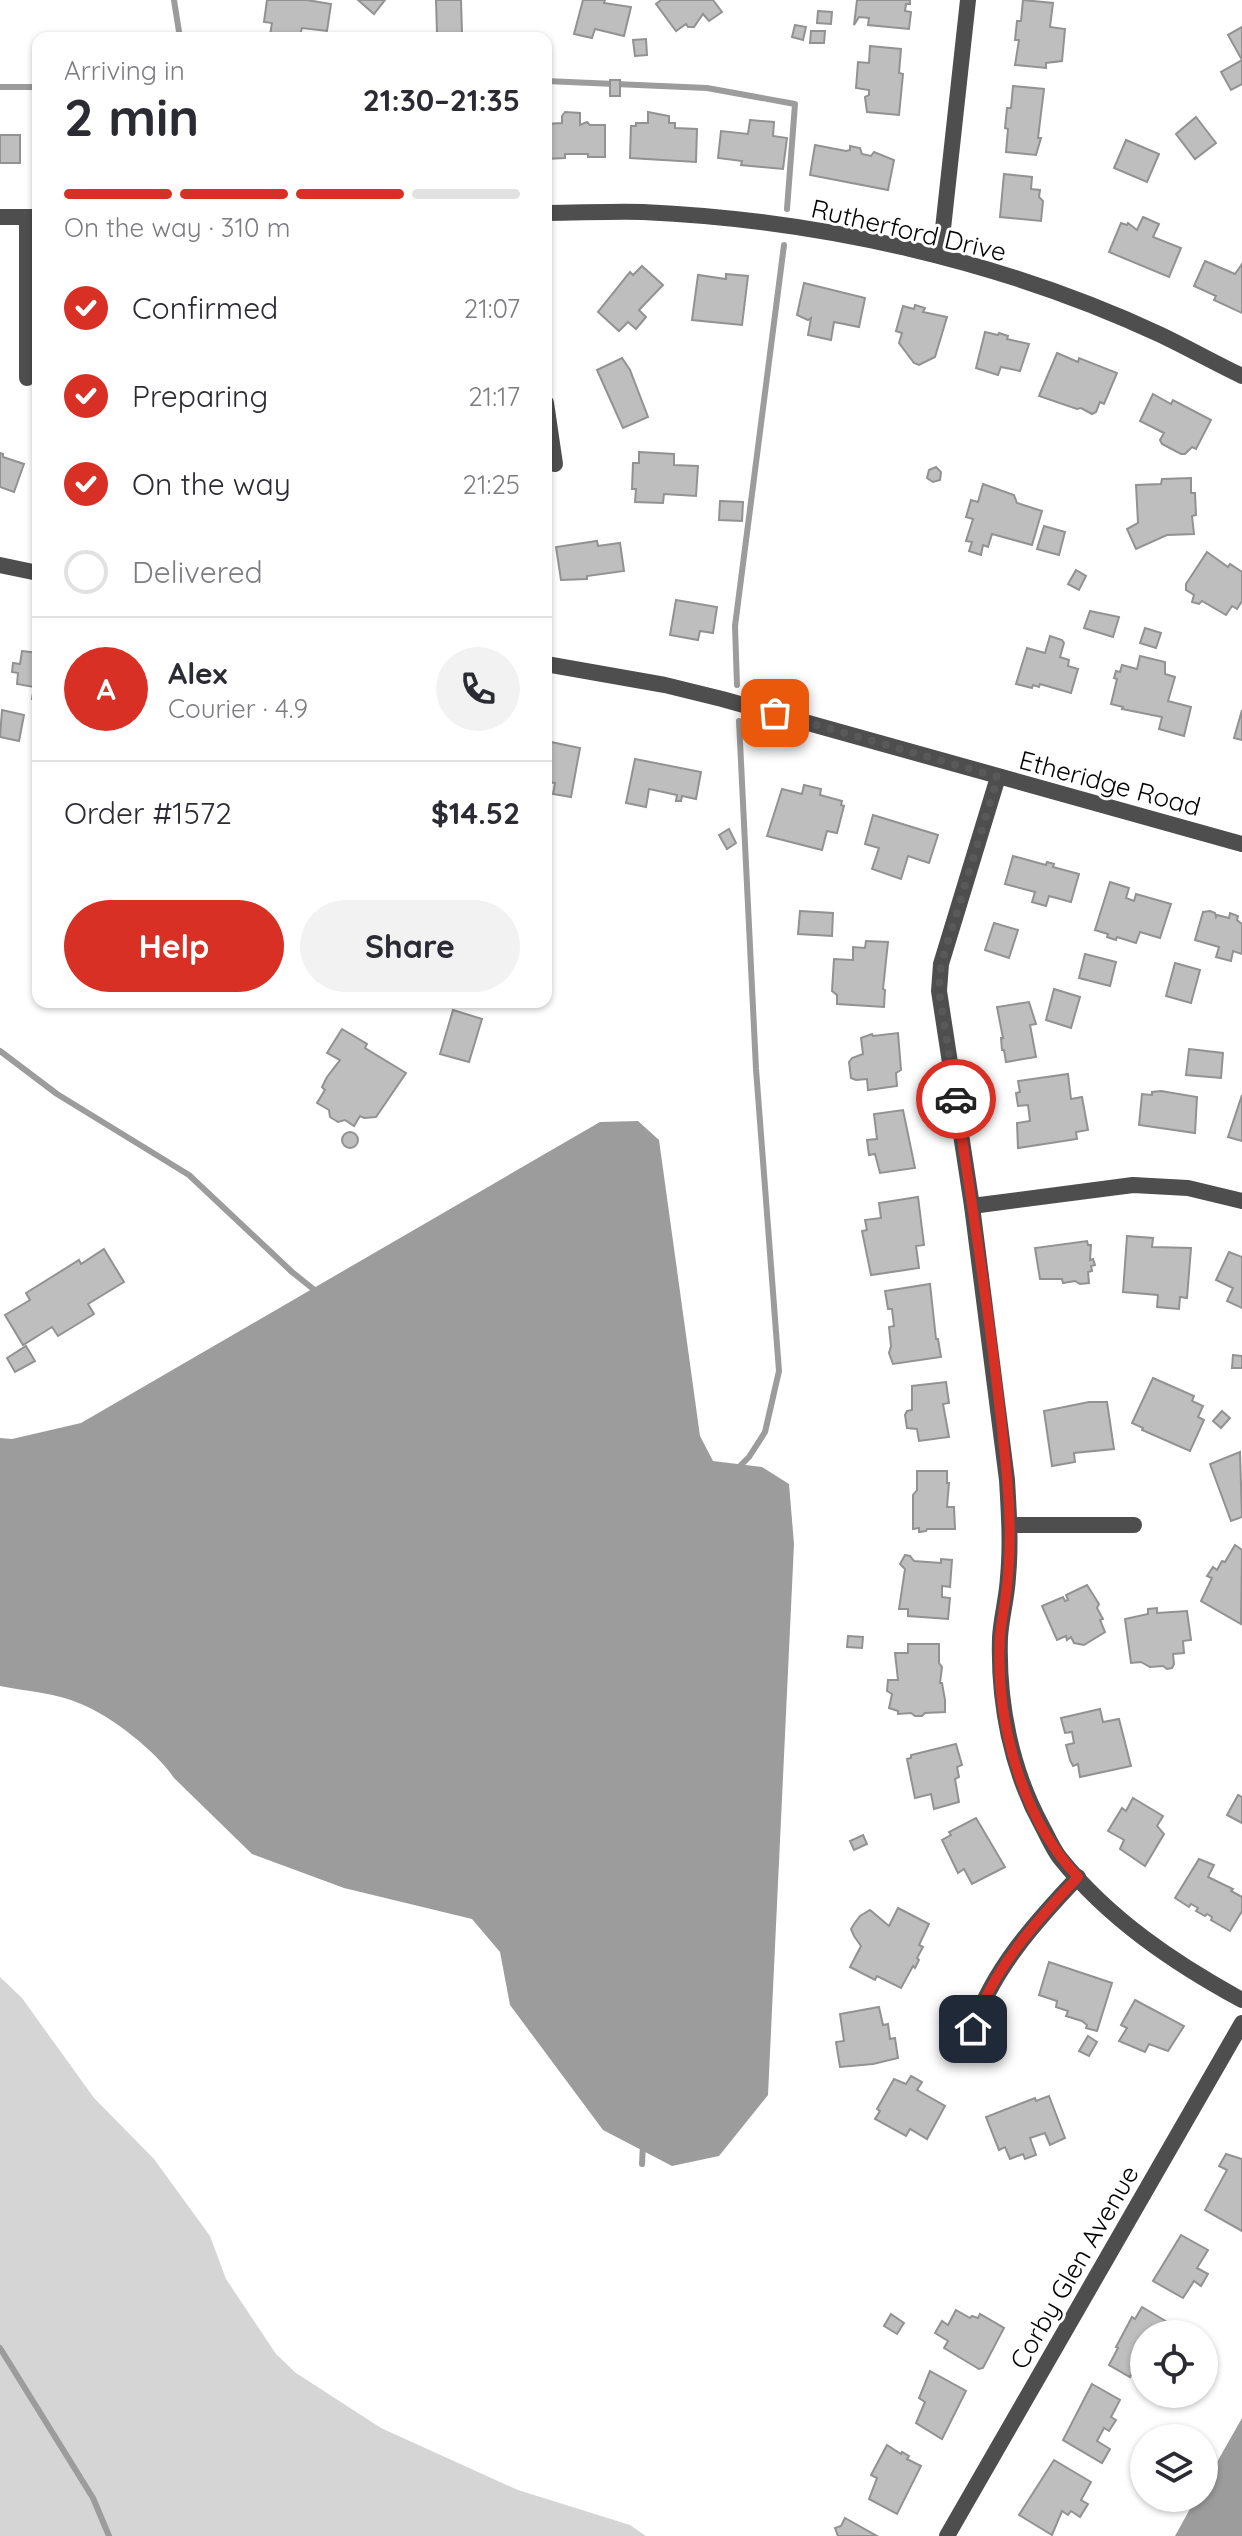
<!DOCTYPE html>
<meta charset="utf-8">
<style>
:root{--surface:#fff;--page:#f2f2f3;--text:#2b2b33;--muted:#7c7c81;--line:#e1e1e2;--accent:#d93025}
body{margin:0;font-family:Quicksand,sans-serif;background:var(--page);color:var(--text);height:100vh;display:flex;flex-direction:column;font-size:30px;white-space:nowrap}
*{box-sizing:border-box;margin:0}
p{font-size:26px;color:var(--muted)}
.icon{flex:none;width:44px;height:44px;fill:none;stroke:currentColor;stroke-width:2;stroke-linecap:round;stroke-linejoin:round}
.map{position:relative;flex:1;overflow:hidden}
.sheet{position:absolute;left:32px;top:32px;width:520px;height:976px;display:flex;flex-direction:column;background:var(--surface);border-radius:16px;box-shadow:0 2px 6px #0004}
.sheet>*{flex:none}
.controls{position:absolute;left:1130px;top:2320px;display:grid;gap:16px}
.controls a{display:grid;place-items:center;width:88px;height:88px;border-radius:50%;background:var(--surface);box-shadow:0 2px 6px #0004;font-size:40px}
.pin{position:absolute;display:grid;place-items:center;width:68px;height:68px;color:#fff;margin:-34px;border-radius:16px;box-shadow:0 4px 12px #0006}
.courier{position:absolute;display:grid;place-items:center;width:80px;height:80px;margin:-40px;border:6px solid #d93025;border-radius:50%;background:#fff;color:#222;box-shadow:0 2px 10px #0007}
.summary em{font-style:normal;font-weight:700}
.summary div{display:flex;flex-direction:column-reverse}
.summary{display:flex;align-items:center;justify-content:space-between;height:136px;padding:0 32px}
h1{font-size:52px;font-weight:700;line-height:60px}
.bar{display:grid;grid-template-columns:repeat(4,1fr);gap:12px 8px;align-content:center;height:96px;padding:0 32px}
.bar i{height:10px;border-radius:6px;background:var(--line)}
.bar .selected{background:var(--accent)}
.bar p{grid-column:span 4}
.line{display:flex;align-items:center;gap:20px;padding:0 32px;border-top:2px solid var(--line)}
.line div{flex:1}
.round{display:grid;place-items:center;flex:none;width:84px;height:84px;border-radius:42px;background:var(--page)}
ol{padding:0 32px;list-style:none}
li{display:flex;align-items:center;gap:24px;height:88px}
li p{margin-inline-start:auto}
li .icon{padding:8px;border-radius:50%;background:var(--accent);color:#fff;stroke-width:4}
li:last-child{color:var(--muted)}
li i{width:44px;height:44px;border:4px solid var(--line);border-radius:50%}
.primary-button{display:flex;gap:16px;margin-top:auto;padding:16px 32px}
.primary-button a{flex:1;height:92px;border-radius:48px;background:var(--accent);color:#fff;font-size:32px;font-weight:700;line-height:92px;text-align:center}
.primary-button a+a{background:var(--page);color:var(--text)}
.map>svg:first-child{display:block}
.green{fill:#d5d5d5}
.water{fill:#9c9c9c}
.lines{fill:none;stroke-linecap:round;stroke-linejoin:round}
.stream{stroke:#9c9c9c;stroke-width:6}
.building{fill:#bebebe;stroke:#929292;stroke-width:2}
.minor{stroke:#4e4e4e;stroke-width:16}
.done{stroke:#595959;stroke-width:8;stroke-dasharray:0 14.4}
.route{stroke:#d93025;stroke-width:10}
.labels{text-anchor:middle;dominant-baseline:central;stroke-width:6;stroke-linejoin:round;paint-order:stroke}
.street-label{font-size:26px;fill:#000;stroke:#fff}
</style>
<div class="map">
<svg width="1242" height="2536" viewBox="0 0 1242 2536">
<rect width="100%" height="100%" fill="#fff"/>
<path class="green" d="M0,1977l22,21 72,100 60,61 56,77 16,43 50,75 20,19 85,55 137,62 112,35 16,11h-646z"/>
<g class="water">
<path d="M638,1121l21,19 41,296 13,25 49,6 27,17 5,60 -26,551 -49,61 -47,10 -69,-36 -93,-125 -10,-53 -28,-33 -128,-31 -92,-34 -78,-76c-18,-27 -63,-62 -93,-74 -24,-11 -56,-13 -81,-18v-248l12,1 69,-16 519,-301z"/>
<path d="M1242,2418v118h-67l21,-38h8v-13z"/>
</g>
<g class="lines">
<g class="stream">
<path d="M174,0l6,38"/>
<path d="M546,81l161,7 88,16 -8,105"/>
<path d="M0,87h38"/>
<path d="M737,685l-2,-59 49,-381"/>
<path d="M0,1051l57,43 132,81 103,97 25,20"/>
<path d="M737,1469l12,-12 16,-25 14,-61 -23,-302 -17,-348"/>
<path d="M642,2164l1,-19"/>
<path d="M0,2348l93,150 16,38"/>
</g>
</g>
<g class="building">
<path d="M267,0h40l24,4 -4,27 -25,-3 -2,7 -8,3 -22,-3 2,-12 -8,-1z"/>
<path d="M358,0h27l-11,14z"/>
<path d="M436,0h25l1,33 -25,1z"/>
<path d="M583,0h22l-1,3 27,4 -7,29 -29,-7 -3,9 -18,-4z"/>
<path d="M661,0h52l9,12 -13,9 -6,-7 -9,13h-6l-2,-3 -10,7 -20,-27z"/>
<path d="M857,0h53v4h-4l-1,7 6,1 -2,17 -41,-4 1,-7 -10,-1 -5,8z"/>
<path d="M1023,0l30,3 -3,24 15,2 -3,32 -16,2v5l-31,-3 4,-25h-4l2,-19h4z"/>
<path d="M818,11l14,1 -1,12 -14,-1z"/>
<path d="M795,25l11,2 -3,13 -11,-3z"/>
<path d="M1242,27v57l-11,6 -10,-18 21,-12 -14,-25z"/>
<path d="M811,31h14l-1,12h-14z"/>
<path d="M646,39l1,16 -12,1 -2,-16z"/>
<path d="M870,46l31,3 -2,24 4,1 -4,41 -32,-3 -2,-15 4,-2v-5l-13,-2 2,-26 11,1z"/>
<rect x="610" y="80" width="10" height="16"/>
<path d="M1013,86l31,3 -6,49h3l-5,17 -30,-3 2,-23 -3,-1 2,-20h4z"/>
<path d="M565,112l15,1v12l7,-3 3,3h15v32h-17v-3h-23v4l-19,1v-35l16,-1v-7z"/>
<path d="M648,112l21,4v7h6v5l22,1 -1,33 -66,-4 1,-32h5v-3h12z"/>
<path d="M1196,117l20,26 -21,16 -19,-25z"/>
<path d="M750,120l24,2 -1,14 14,2 -4,31 -42,-4 1,-4 -24,-3 3,-27 27,3z"/>
<rect x="0" y="135" width="20" height="28"/>
<path d="M1126,140l33,14 -12,28 -33,-14z"/>
<path d="M815,145l31,6 4,-1v-4l10,2 2,6 9,2 3,-4 20,8 -6,30 -78,-15z"/>
<path d="M1004,174l28,3 -1,12 9,1 -1,7 4,4 -2,20 -41,-4z"/>
<path d="M1143,217l16,7 -6,13 28,11 -12,29 -60,-25 12,-29 6,2 1,-2 9,7z"/>
<path d="M1205,261l30,13 7,-10v49l-28,-13 2,-4 -22,-10z"/>
<path d="M642,266l21,19 -24,25 7,7 -10,12 -8,-7 -9,9 -21,-19 32,-40 3,3z"/>
<path d="M726,274l22,2 -6,49 -50,-5 6,-45 28,4z"/>
<path d="M804,283l61,15 -6,29 -25,-5 -3,18 -23,-5 3,-17 -3,2 -11,-5z"/>
<path d="M915,305l10,3 -2,4 24,5 -12,40 -16,8 -5,-2 -15,-20 3,-10 -6,-2 7,-25 11,3z"/>
<path d="M985,332l13,3 1,-2 9,3 -1,3 22,5 -9,27 -19,-4 -3,8 -22,-7z"/>
<path d="M1057,353l21,9 1,-4 38,15 -13,31 -4,-2 -4,10 -4,2 -11,-6 -4,1 -38,-13z"/>
<path d="M622,358l8,12 18,47 -25,11 -26,-58z"/>
<path d="M1153,394l18,10 2,-4 38,20 -15,29 -4,-2 -7,7h-4l-19,-10 -2,-4 4,-7 -24,-12z"/>
<path d="M639,452l35,2v11l24,1 -2,30 -32,-2 -1,9 -28,-1 1,-13h-4l1,-26h6z"/>
<path d="M0,453l3,1v3l21,7 -10,28 -14,-5z"/>
<path d="M936,467l5,5 -1,8 -7,2 -6,-4 2,-8z"/>
<path d="M1191,478v15h4l1,22 -4,1 2,18 -27,1 -31,14 -9,-20 11,-6 -2,-38 25,-1 1,-5z"/>
<path d="M983,484l31,11 3,8 25,8 -10,34 -40,-11 -4,13 -5,-2 -2,10 -12,-4 3,-9 -6,-1 7,-22 -7,-2 5,-17 7,2z"/>
<path d="M720,501l23,1 -1,19 -23,-1z"/>
<path d="M1044,526l21,6 -6,23 -22,-6z"/>
<path d="M597,541l1,5 22,-3 4,28 -37,5v3l-26,1 -5,-33z"/>
<path d="M1207,552l21,15 2,-3 12,8v29l-5,8 -5,-3 -6,9 -24,-14 -3,3 -7,-2 2,-7 -8,-5v-6z"/>
<path d="M1076,570l10,6 -7,14 -11,-6z"/>
<path d="M676,600l41,7 -4,26 -13,-2 -2,9 -28,-5z"/>
<path d="M1090,611l29,6 -6,20 -29,-9z"/>
<path d="M1145,628l16,5 -5,15 -16,-5z"/>
<path d="M1050,636l12,4 2,3 -4,14 9,3 -1,6 10,3 -7,24 -31,-9 -1,3 -6,-2 -1,3 -16,-4 11,-36 18,5z"/>
<path d="M22,651l16,2v47l-6,-1 2,-12 -17,-3 1,-11 -6,-1 1,-9 7,1z"/>
<path d="M1140,656l25,6v12l10,3 -7,24 23,6 -7,29 -25,-7 3,-12 -40,-8 1,-2 -12,-3 6,-25 -3,-1 2,-7 4,1 2,-7 15,4z"/>
<path d="M2,710l22,5 -5,26 -19,-4z"/>
<path d="M1242,710v30l-8,-2z"/>
<path d="M551,742l29,6 -9,49 -18,-3 2,-11 -9,-1v-29h2z"/>
<path d="M635,759l66,13 -5,27 -14,-3 -1,5h-5l1,-6 -28,-6 -3,18 -20,-4z"/>
<path d="M804,785l17,4 -1,6 22,6 -1,4 3,1 -7,27 -10,-2 -5,19 -55,-14 15,-47 20,5z"/>
<path d="M873,815l65,20 -9,28 -21,-7 -7,23 -29,-10 7,-21 -14,-4z"/>
<path d="M729,829l7,14 -9,6 -8,-14z"/>
<path d="M1013,856l33,9 1,-3 7,2 -1,3 26,7 -8,28 -22,-6 -3,10 -14,-4 3,-10 -30,-8z"/>
<path d="M1110,882l19,6 -3,10 8,3 2,-7 35,10 -11,34 -20,-6 -4,11 -19,-6 -1,3 -9,-3 1,-3 -13,-4z"/>
<path d="M800,911l33,2 -1,23 -34,-2z"/>
<path d="M1210,911l5,2 1,4 1,-2 12,3 1,-5 8,3 -1,4 5,4v30l-9,-3 -2,10 -15,-4 3,-10 -24,-7 8,-28z"/>
<path d="M994,923l24,7 -9,28 -24,-8z"/>
<path d="M866,941l22,1 -5,47 2,1 -1,17 -47,-3v-9l-5,-4 2,-32 19,1v-13l12,1z"/>
<path d="M1085,954l31,8 -6,24 -31,-8z"/>
<path d="M1175,963l25,7 -9,33 -25,-7z"/>
<path d="M1054,989l26,8 -9,31 -25,-8z"/>
<path d="M1029,1002l7,22 -6,1 6,32 -30,5 -2,-12h-2l-1,-12h2l-6,-31z"/>
<path d="M453,1010l29,9 -13,43 -29,-8z"/>
<path d="M342,1029l25,15 -2,4 41,25 -30,44 -12,1 -4,-2 -6,10 -9,-6 -7,2 -8,-5 -1,-7 -12,-7 8,-13 -3,-3 5,-10 13,-17 -13,-7z"/>
<path d="M898,1033l3,37 -5,3 1,13 -29,4 -1,-11 -11,1 -5,-2 -2,-16 3,-4 11,-4 -2,-16 11,-4 1,2z"/>
<path d="M1189,1049l34,4 -2,25 -35,-3z"/>
<path d="M1068,1074l3,25 11,-2 6,33 -12,2 1,7 -59,9 -1,-25 13,-2 -2,-16 -10,1 -2,-13 4,-1 -2,-11z"/>
<path d="M1161,1091l36,6 -2,36 -56,-8 3,-31 10,1v-3z"/>
<path d="M1242,1095v46l-14,-4z"/>
<path d="M903,1110l12,58 -35,5 -5,-19 -6,1 -2,-15 10,-1 -3,-25z"/>
<circle cx="350" cy="1140" r="8"/>
<path d="M918,1197l6,48 -8,1 3,22 -48,7 -9,-44 5,-1 -2,-10 16,-2 -2,-15z"/>
<path d="M1127,1236l26,2 -1,9 39,1 -4,50 -7,-1 -1,12 -22,-2 1,-12 -35,-3z"/>
<path d="M1087,1241l1,4h3l-1,15 3,-1 2,6 -4,1 1,5 -4,1 1,11 -9,1 -5,-3 -12,2 -1,-4h-22l-5,-31z"/>
<path d="M104,1249l20,33 -36,22 6,10 -36,22 -6,-9 -29,18 -18,-30 25,-15 -4,-7 53,-33 2,4z"/>
<path d="M1229,1252l13,5v51l-15,-7 6,-13 -17,-8z"/>
<path d="M930,1284l6,55h2l3,18 -48,7 -4,-11 2,-7 -2,-19 5,-1 -2,-17h-4l-3,-18z"/>
<path d="M26,1346l9,15 -20,11 -8,-14z"/>
<path d="M1233,1355l9,1v12h-10z"/>
<path d="M1153,1378l41,18 -2,5 11,5 -5,11 6,3 -14,31 -48,-21 1,-2 -11,-5z"/>
<path d="M946,1382l3,21 -6,1 6,33 -30,4 -2,-12 -10,-1 -2,-13 2,-4 5,-1v-24z"/>
<path d="M1089,1402h18l7,47 -40,4 1,9 -23,4 -8,-55z"/>
<path d="M1222,1411l8,7 -9,10 -8,-7z"/>
<path d="M1240,1452l2,65 -11,4 -21,-57z"/>
<path d="M917,1471h30v12h2l-2,24h7l1,22h-28l-1,2 -7,1v-4l-6,1v-34l4,-5z"/>
<path d="M1235,1545l7,5 -1,74 -40,-23 11,-23 -5,-2 6,-9 4,3 5,-9 3,1z"/>
<path d="M905,1555l5,1 4,5 27,2v-4l11,1 -2,27 -8,-1v11l8,1 -2,21 -40,-3v-7h-9l6,-40 -5,-5z"/>
<path d="M1087,1585l12,19 -2,4 6,11 -3,1 5,12 -21,13 -10,-2 -3,-6 -4,3 -1,-4 -9,4 -15,-34 21,-9 2,4 3,-1 -2,-5z"/>
<path d="M1157,1608v5l30,-2 4,29 -8,1 1,12 -11,1 1,10 -2,4 -5,1 -4,-3 -13,1 -9,-5 -10,1 -6,-44 23,-5v-5z"/>
<path d="M848,1636l15,1 -1,11 -15,-1z"/>
<path d="M908,1644h31v19l3,4 -2,16h2l3,17v12l-20,1 -3,3h-7l-4,-3 -13,1v-3l-9,-3 3,-14 -5,-3 1,-11h10l-3,-27h13z"/>
<path d="M1100,1709l3,13 16,-3 12,47 -51,11 -2,-13 -5,2 -3,-6 -4,-15 8,-2 -2,-11 -7,1 -4,-15z"/>
<path d="M956,1744l6,21 -5,2 2,10 -4,2 4,23 -25,7 -3,-15 -16,4 -8,-39 4,-1v-3z"/>
<path d="M1238,1795l4,2v26l-15,-8z"/>
<path d="M1133,1798l30,18 -6,10 7,8 -19,32 -25,-17 4,-9 -16,-9 14,-23 4,3z"/>
<path d="M976,1818l29,49 -33,17 -8,-15 -6,4 -16,-33 9,-5 -2,-3z"/>
<path d="M863,1835l4,9 -13,6 -4,-9z"/>
<path d="M1199,1859l15,6 -6,12 25,12 -2,2 11,6v14l-12,20 -19,-11 1,-3 -5,-3 -2,2 -9,-5 2,-3 -7,-4 -2,3 -14,-9z"/>
<path d="M898,1908l31,16 -10,21 4,2 -6,11 2,2 -4,8 -2,-2 -12,22 -24,-12 -2,4 -25,-13 11,-21 -7,-10 -3,-7 3,-5 6,-8 10,-6 19,16z"/>
<path d="M1049,1962l63,21 -15,48 -11,-3 1,-3 -5,-4 -16,-5 2,-5 -12,-4 1,-6 -18,-6z"/>
<path d="M1135,2000l49,26 -16,25 -19,-7 -4,8 -26,-11 8,-13 -6,-3z"/>
<path d="M879,2007l4,18 5,-1 2,15 5,-1 3,20 -25,6 -33,3 -4,-25 8,-1 -4,-27z"/>
<path d="M1088,2036l9,6 -8,14 -10,-5z"/>
<path d="M911,2076l11,6 -5,8 28,16 -18,33 -17,-10 -4,7 -31,-17 5,-8 -3,-2 17,-30 12,5z"/>
<path d="M1049,2096l16,42 -15,7 -5,-12 -15,5 6,17 -11,4 -2,-5 -13,5 -5,-12 -6,3 -13,-33 49,-19 1,3z"/>
<path d="M1226,2154l16,5v72l-37,-21 22,-40 -8,-4z"/>
<path d="M1181,2235l27,15 -11,18 11,6 -7,12 -7,-5 -11,17 -30,-17z"/>
<path d="M1142,2307l44,26 -42,1v39l-2,3 -9,-5 -3,6 -21,-12 9,-17 -2,-1 16,-30 3,2z"/>
<path d="M956,2310l14,8 2,-2 6,2 2,-4 24,14 -21,40 -4,1 -35,-21 4,-7 -13,-8 7,-12 6,4z"/>
<path d="M891,2314l13,9 -7,11 -13,-8z"/>
<path d="M930,2371l36,20 -24,48 -26,-16 9,-21 -6,-4z"/>
<path d="M1092,2384l28,16 -9,17 5,3 -7,11 -5,-3 -7,13 13,8 -8,14 -39,-23z"/>
<path d="M887,2445l14,9 1,-2 7,4 -2,3 14,7 -24,48 -28,-15 8,-21 -6,-3z"/>
<path d="M1054,2460l37,22 -10,18 7,4 -8,13 -9,-6 -3,4 -6,-4 -10,24 -33,-20z"/>
<path d="M845,2518l32,18h-39l-3,-8 6,-2z"/>
</g>
<g class="lines">
<g class="minor">
<path d="M546,213c32,0 65,-2 97,-1 177,8 357,48 518,123 27,13 54,28 81,41"/>
<path d="M0,217h38"/>
<path d="M940,256l28,-256"/>
<path d="M27,378v-161"/>
<path d="M546,403l9,61"/>
<path d="M0,565l38,8"/>
<path d="M546,664l119,21 57,14 520,145"/>
<path d="M998,777l-57,187 -2,27 33,215 35,274c2,33 4,65 1,97 -1,21 -7,41 -8,61 -2,65 11,131 42,188 6,11 11,23 18,32 49,61 114,105 182,142"/>
<path d="M972,1206l161,-21 55,3 54,13"/>
<path d="M1010,1525h124"/>
<path d="M973,2029c18,-58 64,-109 105,-152"/>
<path d="M947,2536l295,-513"/>
</g>
</g>
<g class="lines">
<path class="done" d="M775,713l223,64 -57,187 -2,27 17,108"/>
<path class="route" d="M956,1099c19,126 39,252 51,379 3,33 4,64 1,97 -1,20 -6,40 -8,60 -5,83 20,181 78,242 -41,43 -87,94 -105,152"/>
</g>
<g class="labels">
<g class="street-label">
<text transform="translate(909 230) rotate(13)">Rutherford Drive</text>
<text transform="translate(1110 783) rotate(15)">Etheridge Road</text>
<text transform="translate(1074 2267) rotate(-60)">Corby Glen Avenue</text>
</g>
</g>
</svg>
<div class="controls">
<a><svg class="icon" aria-label="locate" viewBox="0 0 24 24"><circle cx="12" cy="12" r="6"/><path d="M12 2v4M12 18v4M2 12h4M18 12h4"/></svg></a>
<a><svg class="icon" aria-label="layers" viewBox="0 0 24 24"><path d="M12 4l9 5-9 5-9-5zM3 14l9 5 9-5"/></svg></a>
</div>
<div class="pin" style="left:775px;top:713px;background:#ea580c"><svg class="icon" aria-label="bag" viewBox="0 0 24 24"><path d="M5 8h14l-1 12H6zM9 8a3 3 0 0 1 6 0"/></svg></div>
<div class="pin" style="left:973px;top:2029px;background:#1f2937"><svg class="icon" aria-label="home" viewBox="0 0 24 24"><path d="M3 11l9-7 9 7M6 9v11h12V9"/></svg></div>
<div class="courier" style="left:956px;top:1099px"><svg class="icon" aria-label="car" viewBox="0 0 24 24"><path d="M5 17H2v-5l4-1 3-4h7l3 4 3 1v5h-3M9 17h6M6 11h13"/><circle cx="7" cy="17" r="2"/><circle cx="17" cy="17" r="2"/></svg></div>
<section class="sheet">
<div class="summary"><div><h1>2 min</h1><p>Arriving in</p></div><em>21:30–21:35</em></div>
<div class="bar"><i class="selected"></i><i class="selected"></i><i class="selected"></i><i></i><p>On the way · 310 m</p></div>
<ol>
<li><svg class="icon" aria-label="check" viewBox="0 0 24 24"><path d="M5 12l5 5 9-10"/></svg>Confirmed<p>21:07</p></li>
<li><svg class="icon" aria-label="check" viewBox="0 0 24 24"><path d="M5 12l5 5 9-10"/></svg>Preparing<p>21:17</p></li>
<li><svg class="icon" aria-label="check" viewBox="0 0 24 24"><path d="M5 12l5 5 9-10"/></svg>On the way<p>21:25</p></li>
<li><i></i>Delivered</li>
</ol>
<div class="line" style="height:144px"><b class="round" style="background:var(--accent);color:#fff">A</b><div><b>Alex</b><p>Courier · 4.9</p></div><a class="round"><svg class="icon" aria-label="phone" viewBox="0 0 24 24"><path d="M5 4h4l2 5-3 2q2 4 5 5l2-3 5 2v4C11 20 4 13 5 4z"/></svg></a></div>
<div class="line" style="height:104px"><div>Order #1572</div><b>$14.52</b></div>
<div class="primary-button"><a>Help</a><a>Share</a></div>
</section>
</div>
